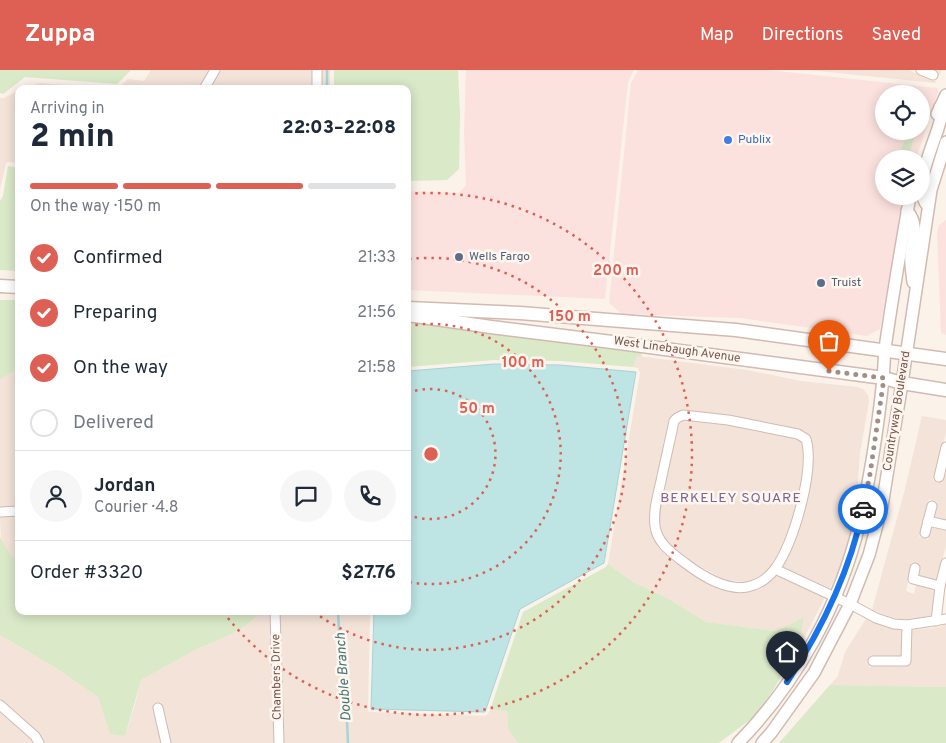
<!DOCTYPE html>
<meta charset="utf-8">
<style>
:root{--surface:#fff;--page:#f6f6f7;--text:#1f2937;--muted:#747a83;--line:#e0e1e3;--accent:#de6055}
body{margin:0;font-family:Overpass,sans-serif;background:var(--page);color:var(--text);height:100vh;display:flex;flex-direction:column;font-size:19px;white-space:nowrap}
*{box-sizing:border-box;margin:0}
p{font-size:16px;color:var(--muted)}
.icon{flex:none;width:28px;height:28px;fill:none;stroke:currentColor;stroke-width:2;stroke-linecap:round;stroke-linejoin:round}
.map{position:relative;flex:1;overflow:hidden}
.sheet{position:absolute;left:15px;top:15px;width:396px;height:530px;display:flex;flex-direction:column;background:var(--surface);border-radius:10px;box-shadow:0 2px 12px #0003}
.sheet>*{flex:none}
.tools{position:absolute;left:875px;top:15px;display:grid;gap:10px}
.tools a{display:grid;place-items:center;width:55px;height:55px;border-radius:50%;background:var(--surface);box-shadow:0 2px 12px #0003;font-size:25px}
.pin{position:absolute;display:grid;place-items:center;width:42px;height:42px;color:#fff;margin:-51px -21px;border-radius:50% 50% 50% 0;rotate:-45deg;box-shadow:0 0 5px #0007}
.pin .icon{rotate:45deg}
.courier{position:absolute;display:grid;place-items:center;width:50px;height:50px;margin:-25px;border:4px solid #1a73e8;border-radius:50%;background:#fff;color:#222;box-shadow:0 1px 6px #0007}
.headline em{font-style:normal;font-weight:800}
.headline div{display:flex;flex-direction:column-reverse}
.headline{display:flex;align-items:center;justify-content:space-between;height:85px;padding:0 15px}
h1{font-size:32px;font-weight:800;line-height:38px}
.bar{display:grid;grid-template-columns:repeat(4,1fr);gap:8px 5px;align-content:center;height:60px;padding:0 15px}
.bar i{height:6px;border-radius:4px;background:var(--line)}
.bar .current{background:var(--accent)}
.bar p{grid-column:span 4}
.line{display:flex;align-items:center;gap:12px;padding:0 15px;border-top:1px solid var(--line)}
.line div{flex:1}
.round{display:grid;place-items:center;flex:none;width:52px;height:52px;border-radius:26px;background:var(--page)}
ol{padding:0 15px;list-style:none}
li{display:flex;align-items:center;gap:15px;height:55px}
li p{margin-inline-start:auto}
li .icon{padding:5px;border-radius:50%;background:var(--accent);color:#fff;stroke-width:4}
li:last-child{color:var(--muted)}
li i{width:28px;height:28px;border:2px solid var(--line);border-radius:50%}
header{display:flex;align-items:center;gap:30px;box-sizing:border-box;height:70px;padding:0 25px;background:var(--accent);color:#fff}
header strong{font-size:24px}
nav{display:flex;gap:28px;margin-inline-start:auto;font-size:18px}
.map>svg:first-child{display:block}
.residential{fill:#f3e3d8}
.commercial{fill:#fbe2de;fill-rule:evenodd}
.green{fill:#dae9c8}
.water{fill:#bee4e4;stroke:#a5d5d6}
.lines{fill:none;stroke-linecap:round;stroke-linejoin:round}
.stream{stroke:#a5d5d6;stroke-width:2.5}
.minor-casing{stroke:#cfbbb2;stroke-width:11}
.tertiary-casing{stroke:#cfbbb2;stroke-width:14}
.secondary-casing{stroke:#d2bab0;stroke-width:15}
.minor{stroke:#fff;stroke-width:9}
.tertiary{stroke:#fff;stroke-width:11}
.secondary{stroke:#fff;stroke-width:12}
.done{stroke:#a48d84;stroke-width:5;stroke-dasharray:0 9}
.route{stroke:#1a73e8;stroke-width:6}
.ring{fill:none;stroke:#de6055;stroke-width:2.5;stroke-dasharray:2.5 5}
.shop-dot{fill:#3f7fe0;stroke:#fef6ef;stroke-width:2}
.service-dot{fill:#5c6f8a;stroke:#fef6ef;stroke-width:2}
.labels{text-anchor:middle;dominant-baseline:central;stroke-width:5;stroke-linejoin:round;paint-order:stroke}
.shop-label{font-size:12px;fill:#366cbe;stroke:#fef6ef;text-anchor:start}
.service-label{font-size:12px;fill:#4e5e75;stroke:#fef6ef;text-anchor:start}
.street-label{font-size:12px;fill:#75564e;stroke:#fef6ef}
.neighbourhood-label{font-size:14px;letter-spacing:1px;fill:#7c6690;stroke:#fef6ef}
.water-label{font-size:14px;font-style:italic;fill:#427878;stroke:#fef6ef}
.centre{fill:#de6055;stroke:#fef6ef;stroke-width:2.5}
.ring-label{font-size:15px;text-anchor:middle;font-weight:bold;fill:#de6055;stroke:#fef6ef;stroke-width:5;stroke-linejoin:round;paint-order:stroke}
</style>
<header>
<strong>Zuppa</strong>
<nav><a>Map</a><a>Directions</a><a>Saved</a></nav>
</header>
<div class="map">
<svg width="946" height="673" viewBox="0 0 946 673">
<rect width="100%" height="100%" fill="#fbf2e9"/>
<g class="residential">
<path d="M151,0h179v19h-213l11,-10 16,2z"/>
<path d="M809,0h99l27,11 3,-9 -4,-2h8l-7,13z"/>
<path d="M40,13l76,6h-93z"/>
<path d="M19,20v73l-10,-1 -3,1 -6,26v-91h4z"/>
<path d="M637,286l110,14 54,11 56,6 6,2 5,6 1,6 -9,52 -5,66 -13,46 -12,23 -49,-22 8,-13 13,-34 8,-35 3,-36 -5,-14 -9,-5 -71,-14 -45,-5 -8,3 -6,7 -18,88v21l7,18 12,11 16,12 37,20 24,2 10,-3 11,-6 8,-8 49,22 -27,53 6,-33 -28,14 -70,-9 -37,-23 -36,-17 -25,-18 32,-191 -2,-5 -5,-1z"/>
<path d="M19,301v135l-19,1v-128l11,-6z"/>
<path d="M922,346l24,4v13l-13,47 9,3 4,-17v53l-12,-2 3,-15 -8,-3 -10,38 9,3 3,-13 15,3v15l-9,35 -19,-5 2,-10 -8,-3 -6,29 8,3 2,-9 19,5 -3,27 -25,3 -12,-2 -23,-8 33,-121z"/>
<path d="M683,351l44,4 70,14 5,3 2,6 -3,34 -7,34 -14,33 -9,17 -8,8 -9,5 -8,3 -21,-2 -34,-19 -25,-20 -7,-15 1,-16 18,-86z"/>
<path d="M19,446v41h-7l-11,-17 -1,-23z"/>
<path d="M262,541h9l3,132h-103l-10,-41 -8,3 8,38h-117l-6,-11 -38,-33v-64l56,33 42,29 12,36 15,3 9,-28 7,-28 56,-31 33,-14 17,-10z"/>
<path d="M280,541h90l-2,99 1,2 116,4 3,-2 2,-4 17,1 1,18 10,14h-235z"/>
<path d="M866,549l26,9 11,2 -1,26h-33v11l37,-1 5,-5 1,-31 27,-3 7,-3v63l-116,-2 8,-9 7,-24z"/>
<path d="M0,642l32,27 2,4h-34z"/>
</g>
<g class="commercial">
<path d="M466,0h168l-6,12 -23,217 -197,-9v-99l51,2 7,-8 -2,-53z"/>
<path d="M638,0h130l169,18 1,4 -22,67h-32v37h19l-23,133 -13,7 -127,-18 -118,-4 -13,-11 22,-220zM884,24h37v37h-37z"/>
<path d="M946,150v115l-5,-2 -4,-100 2,-8z"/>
</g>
<g class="green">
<path d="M0,0h131l-14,14 -92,-7 -22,17 -3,-1z"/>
<path d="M334,0h124l2,45 -1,54 -12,11 -39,1v-92h-74z"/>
<path d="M908,61h9l-10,28h-9z"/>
<path d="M8,96l11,2v103l-19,-1v-69l3,-5z"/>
<path d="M0,230h19v71l-8,2 -11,6z"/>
<path d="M408,251l233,32 1,4 -5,-1 -4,11 -72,-6 -67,-1 -86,7z"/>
<path d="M0,467l12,20h7v54h243l-15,14 -17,10 -33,14 -56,31 -16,56 -15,-2 -12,-37 -42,-29 -56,-33z"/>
<path d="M608,494l25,18 36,17 37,23 70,9 28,-14 -6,33 -25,40 -18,26 -36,27h-201l-10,-14 -1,-18 -17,-1 33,-98 83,-45z"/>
<path d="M830,615l116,2v56h-167z"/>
</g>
<path class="water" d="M494,294l66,1 76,7 -32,191 -84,46 -35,103 -114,-3 3,-98h34v-240z"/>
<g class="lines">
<g class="stream">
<path d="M327,0v19"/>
<path d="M338,541l1,20 5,22 4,90"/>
</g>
<defs>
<g id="minor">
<path d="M921,0l12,5"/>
<path d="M204,19l11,-19"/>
<path d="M317,19v-19"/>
<path d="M683,345l45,5 70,14 8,5c9,31 -12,103 -31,130 -7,9 -17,16 -28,18 -22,4 -46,-12 -62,-24 -13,-10 -28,-20 -30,-37 -2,-16 3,-31 6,-45 4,-20 9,-40 13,-60l3,-3z"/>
<path d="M939,407l7,-30"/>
<path d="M932,436l-4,15 18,4"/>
<path d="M0,442l19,-1"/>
<path d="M925,463l3,-12"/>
<path d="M915,498l-2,11 27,7"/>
<path d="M775,499l75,35 26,14 18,6 13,1 39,-6"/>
<path d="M275,541l4,132"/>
<path d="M936,551l4,-35 6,-23"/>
<path d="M873,591h33l1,-36"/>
<path d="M0,635l35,31 4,7"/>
<path d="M158,638l8,35"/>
</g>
<g id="tertiary">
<path d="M937,44l9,-19"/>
<path d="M928,136c-17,-16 6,-62 11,-81l3,-10 -2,-8"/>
<path d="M907,141c12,13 6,27 4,43 -1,9 1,19 2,28"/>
<path d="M738,673c59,-60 103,-140 122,-222 11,-47 18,-95 23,-142 1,-10 1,-20 2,-30 7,-51 16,-102 25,-153"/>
<path d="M762,673l9,-10 43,-60 36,-69 19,-49 13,-49 20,-123 29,-193 15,-48"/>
</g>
<g id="secondary">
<path d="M0,216l19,1"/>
<path d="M408,238l112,5 216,17 210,29"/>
<path d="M408,245l83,12 121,15 272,36 18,5 44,7"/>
</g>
</defs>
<use href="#minor" class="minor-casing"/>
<use href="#tertiary" class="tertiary-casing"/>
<use href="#secondary" class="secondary-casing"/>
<use href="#minor" class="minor"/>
<use href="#tertiary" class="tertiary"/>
<use href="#secondary" class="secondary"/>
</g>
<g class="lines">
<path class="done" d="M829,301l55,7 -14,96 -7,35"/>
<path class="route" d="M787,612c35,-53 63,-111 76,-173"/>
</g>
<g class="ring">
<path d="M408 323A65 65 0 1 1 408 445"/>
<path d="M408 256A130 130 0 1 1 408 512"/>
<path d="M409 189A196 196 0 1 1 314 542"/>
<path d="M408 124A261 261 0 1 1 224 543"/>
</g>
<circle class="shop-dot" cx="728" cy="70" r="5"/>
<g class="service-dot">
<circle cx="459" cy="187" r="5"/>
<circle cx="821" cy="213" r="5"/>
</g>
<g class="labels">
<g class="shop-label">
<text x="738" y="70">Publix</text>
</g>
<g class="service-label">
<text x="469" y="187">Wells Fargo</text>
<text x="831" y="213">Truist</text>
</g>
<g class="street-label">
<text transform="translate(677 280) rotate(8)">West Linebaugh Avenue</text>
<text transform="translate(897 341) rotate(-81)">Countryway Boulevard</text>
<text transform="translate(277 607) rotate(-91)">Chambers Drive</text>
</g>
<g class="neighbourhood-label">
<text x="731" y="428">BERKELEY SQUARE</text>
</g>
<g class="water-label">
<text transform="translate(344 607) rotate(-94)">Double Branch</text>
</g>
</g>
<circle cx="431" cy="384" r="8" class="centre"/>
<g class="ring-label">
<text x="616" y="205">200 m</text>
<text x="570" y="251">150 m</text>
<text x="523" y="297">100 m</text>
<text x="477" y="343">50 m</text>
</g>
</svg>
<div class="tools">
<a><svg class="icon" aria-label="locate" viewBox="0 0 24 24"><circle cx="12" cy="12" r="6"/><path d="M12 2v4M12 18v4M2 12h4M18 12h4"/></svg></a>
<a><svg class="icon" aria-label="layers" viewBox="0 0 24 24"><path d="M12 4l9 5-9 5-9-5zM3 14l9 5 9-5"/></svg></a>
</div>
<div class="pin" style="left:829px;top:301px;background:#ea580c"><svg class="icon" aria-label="bag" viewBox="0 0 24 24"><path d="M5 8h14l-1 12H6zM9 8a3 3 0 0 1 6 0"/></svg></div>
<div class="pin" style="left:787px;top:612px;background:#1f2937"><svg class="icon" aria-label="home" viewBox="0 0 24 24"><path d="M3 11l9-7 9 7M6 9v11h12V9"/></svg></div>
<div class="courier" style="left:863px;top:439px"><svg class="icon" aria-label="car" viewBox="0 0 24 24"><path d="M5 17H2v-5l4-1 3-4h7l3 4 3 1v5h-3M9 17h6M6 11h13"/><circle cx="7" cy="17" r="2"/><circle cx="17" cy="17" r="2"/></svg></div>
<section class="sheet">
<div class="headline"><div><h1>2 min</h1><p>Arriving in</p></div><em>22:03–22:08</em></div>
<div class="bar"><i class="current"></i><i class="current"></i><i class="current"></i><i></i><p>On the way · 150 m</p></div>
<ol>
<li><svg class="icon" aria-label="check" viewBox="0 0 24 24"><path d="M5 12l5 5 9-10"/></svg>Confirmed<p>21:33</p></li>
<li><svg class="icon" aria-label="check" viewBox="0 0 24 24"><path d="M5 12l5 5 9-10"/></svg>Preparing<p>21:56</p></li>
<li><svg class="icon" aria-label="check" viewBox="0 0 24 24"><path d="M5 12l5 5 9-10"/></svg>On the way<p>21:58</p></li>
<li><i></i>Delivered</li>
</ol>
<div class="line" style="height:90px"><a class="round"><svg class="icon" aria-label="person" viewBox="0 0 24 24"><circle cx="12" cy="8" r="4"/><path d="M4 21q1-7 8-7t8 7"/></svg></a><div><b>Jordan</b><p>Courier · 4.8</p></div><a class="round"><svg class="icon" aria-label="chat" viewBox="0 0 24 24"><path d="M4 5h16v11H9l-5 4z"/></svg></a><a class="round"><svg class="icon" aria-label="phone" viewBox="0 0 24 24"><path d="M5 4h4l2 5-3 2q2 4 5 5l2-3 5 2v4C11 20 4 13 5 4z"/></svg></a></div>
<div class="line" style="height:65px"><div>Order #3320</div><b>$27.76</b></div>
</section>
</div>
